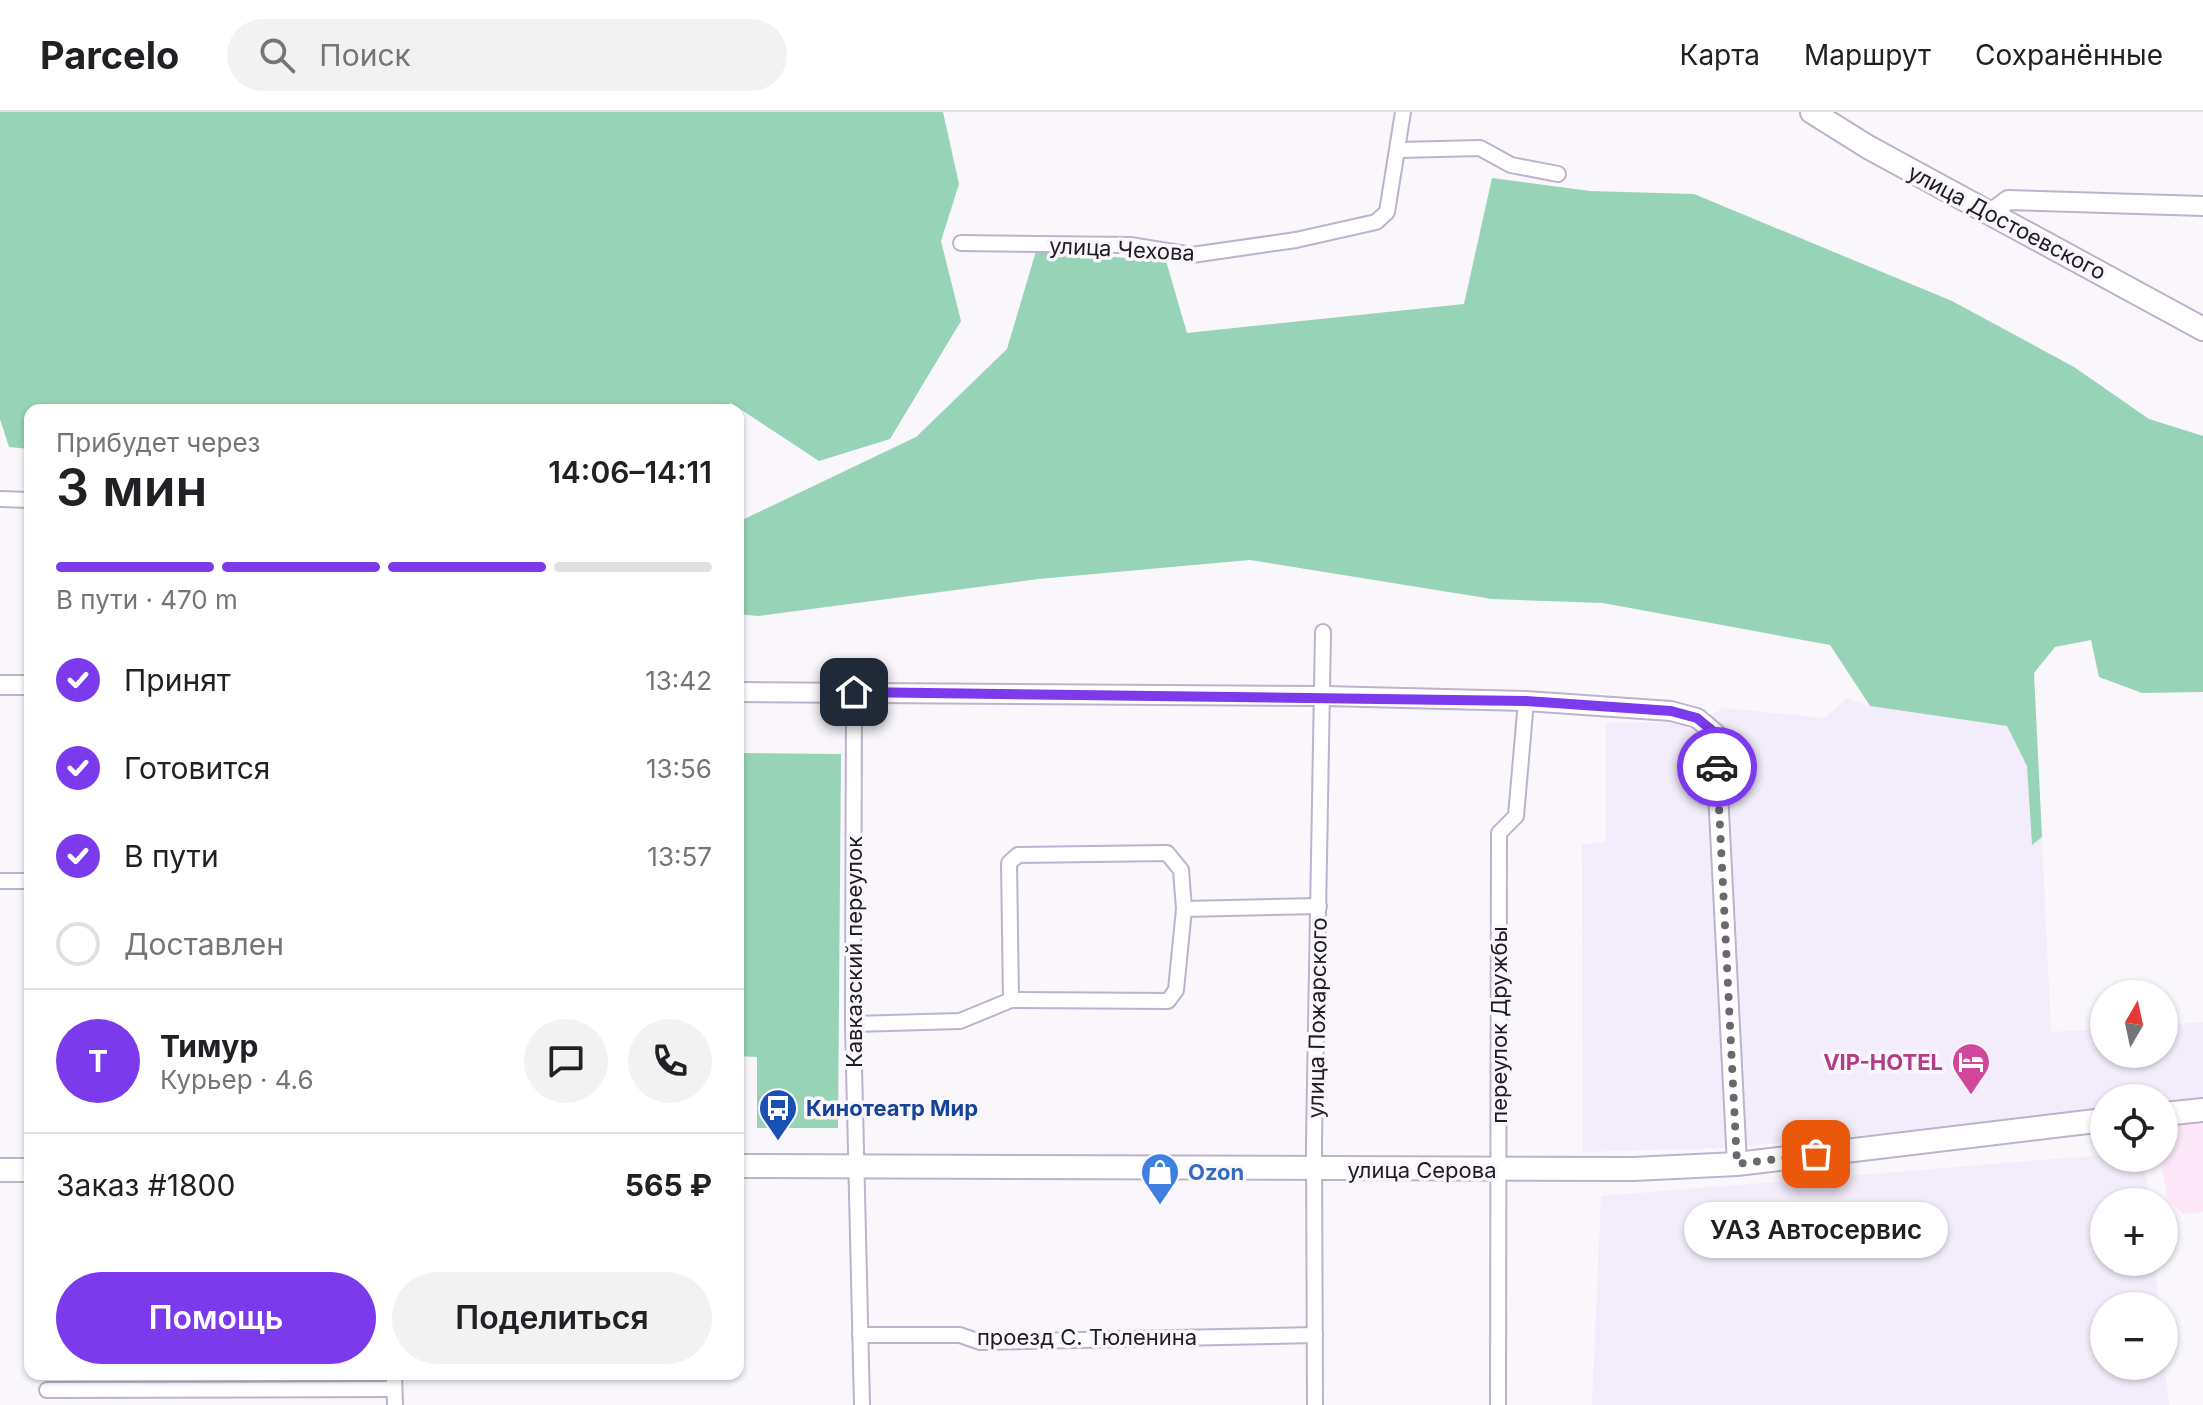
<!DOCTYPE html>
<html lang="ru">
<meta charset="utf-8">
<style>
:root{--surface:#fff;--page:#f2f2f2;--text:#202124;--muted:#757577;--line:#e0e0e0;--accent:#7c3aed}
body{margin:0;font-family:Inter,sans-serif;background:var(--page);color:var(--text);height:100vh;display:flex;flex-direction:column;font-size:30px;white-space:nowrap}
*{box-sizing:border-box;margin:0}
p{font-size:26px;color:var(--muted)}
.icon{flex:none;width:44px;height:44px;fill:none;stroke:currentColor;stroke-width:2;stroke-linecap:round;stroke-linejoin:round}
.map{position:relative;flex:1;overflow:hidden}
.sheet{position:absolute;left:24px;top:292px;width:720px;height:976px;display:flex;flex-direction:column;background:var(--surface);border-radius:16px;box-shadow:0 2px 6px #0004}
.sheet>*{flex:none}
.needle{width:52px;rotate:9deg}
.fabs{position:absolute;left:2090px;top:868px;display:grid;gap:16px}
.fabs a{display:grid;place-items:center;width:88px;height:88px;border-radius:50%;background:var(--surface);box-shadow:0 2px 6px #0004;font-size:40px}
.pin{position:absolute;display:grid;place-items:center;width:68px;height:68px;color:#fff;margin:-34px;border-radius:16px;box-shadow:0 4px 12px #0006}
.courier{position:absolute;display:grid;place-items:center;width:80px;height:80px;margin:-40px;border:6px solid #7c3aed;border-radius:50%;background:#fff;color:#222;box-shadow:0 2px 10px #0007}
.bubble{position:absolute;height:56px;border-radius:28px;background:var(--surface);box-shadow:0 2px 6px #0004;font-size:26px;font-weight:600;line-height:56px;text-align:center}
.headline em{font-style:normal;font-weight:600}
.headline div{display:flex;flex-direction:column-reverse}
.headline{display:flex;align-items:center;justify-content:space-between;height:136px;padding:0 32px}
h1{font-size:52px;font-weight:600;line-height:60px}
.bar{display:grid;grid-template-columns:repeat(4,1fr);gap:12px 8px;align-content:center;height:96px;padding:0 32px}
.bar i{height:10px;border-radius:6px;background:var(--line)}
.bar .selected{background:var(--accent)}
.bar p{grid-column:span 4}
.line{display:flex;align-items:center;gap:20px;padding:0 32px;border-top:2px solid var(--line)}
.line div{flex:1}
.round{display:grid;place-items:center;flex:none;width:84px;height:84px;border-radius:42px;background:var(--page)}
ol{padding:0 32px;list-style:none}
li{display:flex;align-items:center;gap:24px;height:88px}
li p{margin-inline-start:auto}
li .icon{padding:8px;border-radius:50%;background:var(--accent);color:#fff;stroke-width:4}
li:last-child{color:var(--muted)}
li i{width:44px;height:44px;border:4px solid var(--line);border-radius:50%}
.primary-button{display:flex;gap:16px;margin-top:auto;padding:16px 32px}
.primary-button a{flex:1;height:92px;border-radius:48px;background:var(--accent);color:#fff;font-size:32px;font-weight:600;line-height:92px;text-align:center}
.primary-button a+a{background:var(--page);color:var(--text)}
header{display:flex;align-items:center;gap:48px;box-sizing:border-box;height:112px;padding:0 40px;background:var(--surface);border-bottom:2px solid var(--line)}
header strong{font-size:38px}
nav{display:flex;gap:44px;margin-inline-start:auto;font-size:28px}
.search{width:560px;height:72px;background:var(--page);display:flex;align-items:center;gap:20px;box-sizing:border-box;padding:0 28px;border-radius:44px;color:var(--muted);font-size:30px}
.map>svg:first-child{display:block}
.commercial{fill:#fbe7f7}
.built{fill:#f3edfb}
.education{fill:#fee6f1}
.green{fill:#97d4b7}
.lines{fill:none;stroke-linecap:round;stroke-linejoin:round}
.minor-casing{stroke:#beb2cc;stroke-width:18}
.tertiary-casing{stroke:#beb2cc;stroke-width:22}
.secondary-casing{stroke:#beb2cc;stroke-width:26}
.minor{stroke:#fff;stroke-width:14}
.tertiary{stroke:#fff;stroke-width:18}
.secondary{stroke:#fff;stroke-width:22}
.done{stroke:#6c6870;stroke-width:8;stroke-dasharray:0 14.4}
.route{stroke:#7c3aed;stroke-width:10}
.labels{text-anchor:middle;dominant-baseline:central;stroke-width:7;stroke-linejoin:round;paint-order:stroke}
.street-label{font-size:22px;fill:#201c25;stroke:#f9f6fc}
.hotel-label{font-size:22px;font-weight:bold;fill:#b23c85;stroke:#f9f6fc;text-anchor:end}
.transit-label{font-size:22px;font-weight:bold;fill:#164399;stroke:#f9f6fc;text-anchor:start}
.shop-label{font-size:22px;font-weight:bold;fill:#366cbe;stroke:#f9f6fc;text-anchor:start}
</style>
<header>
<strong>Parcelo</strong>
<div class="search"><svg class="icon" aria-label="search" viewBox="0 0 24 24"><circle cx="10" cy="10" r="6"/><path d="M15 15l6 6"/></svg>Поиск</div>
<nav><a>Карта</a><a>Маршрут</a><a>Сохранённые</a></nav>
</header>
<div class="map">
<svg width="2203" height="1293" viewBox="0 0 2203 1293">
<rect width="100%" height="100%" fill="#f9f6fc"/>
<path class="commercial" d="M2203,1008v92l-19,2 -16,-14 -8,-42h4v-36z"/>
<g class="built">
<path d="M1847,586l23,8 137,20 20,40 5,78 10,-7 9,195 53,-3v25h60v-29l39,-3v80l-39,4v-8h-60v14l-377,36 -144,4 -1,-308 24,-2v-119l87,-1 32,-14 100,10z"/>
<path d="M2104,1043l41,3 4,44h-45v60h51l4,44h-55v60h60v-10l5,49h-577l9,-209z"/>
</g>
<path class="education" d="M269,1262h112v9l-111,-1z"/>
<g class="green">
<path d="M0,0h943l16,72 -18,57 20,80 -71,118 -71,22 -88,-58 -15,7h-686v39l-21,-2 -9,-28z"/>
<path d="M1492,66l98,13 104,3 258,107 122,66 75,52 54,17v256l-61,1 -43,-16 -8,-37 -36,7 -21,26 8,164 -10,8 -5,-79 -20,-40 -137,-20 -40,-61 -227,-42 -111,-4 -242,-39 -212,19 -280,37 -20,-2v-92l178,-85 91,-88 29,-98 130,10 21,72 277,-29z"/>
<path d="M738,641l103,1 -3,374h-81v-71l-19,-1z"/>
</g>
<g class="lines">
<defs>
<g id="minor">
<path d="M1399,38l81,-2 31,17 47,9"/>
<path d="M961,131l169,2 62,10 104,-15 80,-18 11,-10 16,-100"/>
<path d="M0,387l30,1"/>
<path d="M854,580l-1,332 9,381"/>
<path d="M0,769h30"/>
<path d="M1011,888l-2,-137 9,-8 149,-2 14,17 3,39"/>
<path d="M853,912l107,-3 51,-21 157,1 8,-11 8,-81 135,-3"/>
<path d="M860,1223h100l20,7 335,-7"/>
<path d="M394,1262l1,31"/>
<path d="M47,1278l347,-1"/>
<path d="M1315,1293l-1,-265 9,-508"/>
<path d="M1498,1293l1,-572 17,-17 10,-115"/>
</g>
<g id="tertiary">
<path d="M1992,100l16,-12 195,6"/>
<path d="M0,573h30"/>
<path d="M738,580l586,4 202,5 145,10 26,7 18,15 22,431"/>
</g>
<g id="secondary">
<path d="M1812,0l56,35 335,182"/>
<path d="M2164,1002l39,-4"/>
<path d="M738,1054l895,3 104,-5 367,-44"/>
<path d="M0,1058h30"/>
</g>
</defs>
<use href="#minor" class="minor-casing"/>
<use href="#tertiary" class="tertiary-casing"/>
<use href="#secondary" class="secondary-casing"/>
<use href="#minor" class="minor"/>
<use href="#tertiary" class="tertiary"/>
<use href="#secondary" class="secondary"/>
</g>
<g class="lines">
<path class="done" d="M1717,655l20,397 79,-10"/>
<path class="route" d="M854,580l672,9 145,10 26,7 18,15 2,34"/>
</g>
<defs>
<symbol id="hotel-pin" viewBox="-11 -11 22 30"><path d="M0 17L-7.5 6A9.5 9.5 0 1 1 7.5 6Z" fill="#d1479c" stroke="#f9f6fc"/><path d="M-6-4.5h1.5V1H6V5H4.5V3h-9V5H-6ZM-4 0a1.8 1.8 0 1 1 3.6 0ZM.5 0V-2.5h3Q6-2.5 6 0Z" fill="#fff"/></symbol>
<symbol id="bus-pin" viewBox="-11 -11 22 30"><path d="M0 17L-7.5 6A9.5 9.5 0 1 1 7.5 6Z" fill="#1a4fb4" stroke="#f9f6fc"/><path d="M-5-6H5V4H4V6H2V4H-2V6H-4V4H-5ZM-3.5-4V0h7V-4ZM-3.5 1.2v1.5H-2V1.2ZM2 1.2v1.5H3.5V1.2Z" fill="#fff"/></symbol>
<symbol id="shop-pin" viewBox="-11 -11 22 30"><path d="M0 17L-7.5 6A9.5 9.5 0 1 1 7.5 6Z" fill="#3f7fe0" stroke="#f9f6fc"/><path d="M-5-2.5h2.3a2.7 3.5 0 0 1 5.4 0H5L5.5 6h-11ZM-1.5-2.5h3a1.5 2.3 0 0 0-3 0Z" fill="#fff"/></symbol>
</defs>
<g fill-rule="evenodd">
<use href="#hotel-pin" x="1949" y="928" width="44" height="60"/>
<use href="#bus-pin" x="756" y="974" width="44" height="60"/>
<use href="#shop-pin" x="1138" y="1038" width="44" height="60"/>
</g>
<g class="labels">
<g class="street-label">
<text transform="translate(2007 110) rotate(28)">улица Достоевского</text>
<text transform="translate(1122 137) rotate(3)">улица Чехова</text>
<text transform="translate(854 840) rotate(-90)">Кавказский переулок</text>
<text transform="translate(1317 906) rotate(-89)">улица Пожарского</text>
<text transform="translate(1499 913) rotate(-90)">переулок Дружбы</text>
<text x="1422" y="1058">улица Серова</text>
<text x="1087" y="1225">проезд С. Тюленина</text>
</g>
<g class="hotel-label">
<text x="1943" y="950">VIP-HOTEL</text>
</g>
<g class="transit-label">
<text x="806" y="996">Кинотеатр Мир</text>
</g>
<g class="shop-label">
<text x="1188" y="1060">Ozon</text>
</g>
</g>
</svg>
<div class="fabs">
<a><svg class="needle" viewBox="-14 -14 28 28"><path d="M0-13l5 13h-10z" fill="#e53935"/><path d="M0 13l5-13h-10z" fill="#757577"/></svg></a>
<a><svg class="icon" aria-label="locate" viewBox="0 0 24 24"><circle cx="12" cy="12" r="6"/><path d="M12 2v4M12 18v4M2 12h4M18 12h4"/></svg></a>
<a>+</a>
<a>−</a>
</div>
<div class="pin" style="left:1816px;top:1042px;background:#ea580c"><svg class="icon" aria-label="bag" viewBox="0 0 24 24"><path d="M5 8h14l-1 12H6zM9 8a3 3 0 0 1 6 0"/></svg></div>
<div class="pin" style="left:854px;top:580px;background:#1f2937"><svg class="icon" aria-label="home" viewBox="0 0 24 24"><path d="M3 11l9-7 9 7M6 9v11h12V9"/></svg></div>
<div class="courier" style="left:1717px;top:655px"><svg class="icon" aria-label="car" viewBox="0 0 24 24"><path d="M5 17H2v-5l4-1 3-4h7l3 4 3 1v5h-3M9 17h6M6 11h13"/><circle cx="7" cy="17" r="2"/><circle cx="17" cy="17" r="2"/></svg></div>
<div class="bubble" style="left:1684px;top:1090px;width:264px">УАЗ Автосервис</div>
<section class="sheet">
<div class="headline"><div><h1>3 мин</h1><p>Прибудет через</p></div><em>14:06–14:11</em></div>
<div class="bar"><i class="selected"></i><i class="selected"></i><i class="selected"></i><i></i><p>В пути · 470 m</p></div>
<ol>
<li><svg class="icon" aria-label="check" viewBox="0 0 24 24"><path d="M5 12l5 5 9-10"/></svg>Принят<p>13:42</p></li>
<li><svg class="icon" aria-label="check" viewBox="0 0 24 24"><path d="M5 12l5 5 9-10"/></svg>Готовится<p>13:56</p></li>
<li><svg class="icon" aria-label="check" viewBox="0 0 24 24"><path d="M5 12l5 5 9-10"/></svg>В пути<p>13:57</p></li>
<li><i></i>Доставлен</li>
</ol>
<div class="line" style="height:144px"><b class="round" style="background:var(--accent);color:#fff">Т</b><div><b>Тимур</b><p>Курьер · 4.6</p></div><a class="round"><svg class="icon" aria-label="chat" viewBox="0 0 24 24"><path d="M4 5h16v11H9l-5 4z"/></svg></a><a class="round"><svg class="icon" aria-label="phone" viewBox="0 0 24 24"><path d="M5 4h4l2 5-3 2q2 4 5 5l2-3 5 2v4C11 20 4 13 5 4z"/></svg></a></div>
<div class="line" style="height:104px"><div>Заказ #1800</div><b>565 ₽</b></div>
<div class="primary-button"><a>Помощь</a><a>Поделиться</a></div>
</section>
</div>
